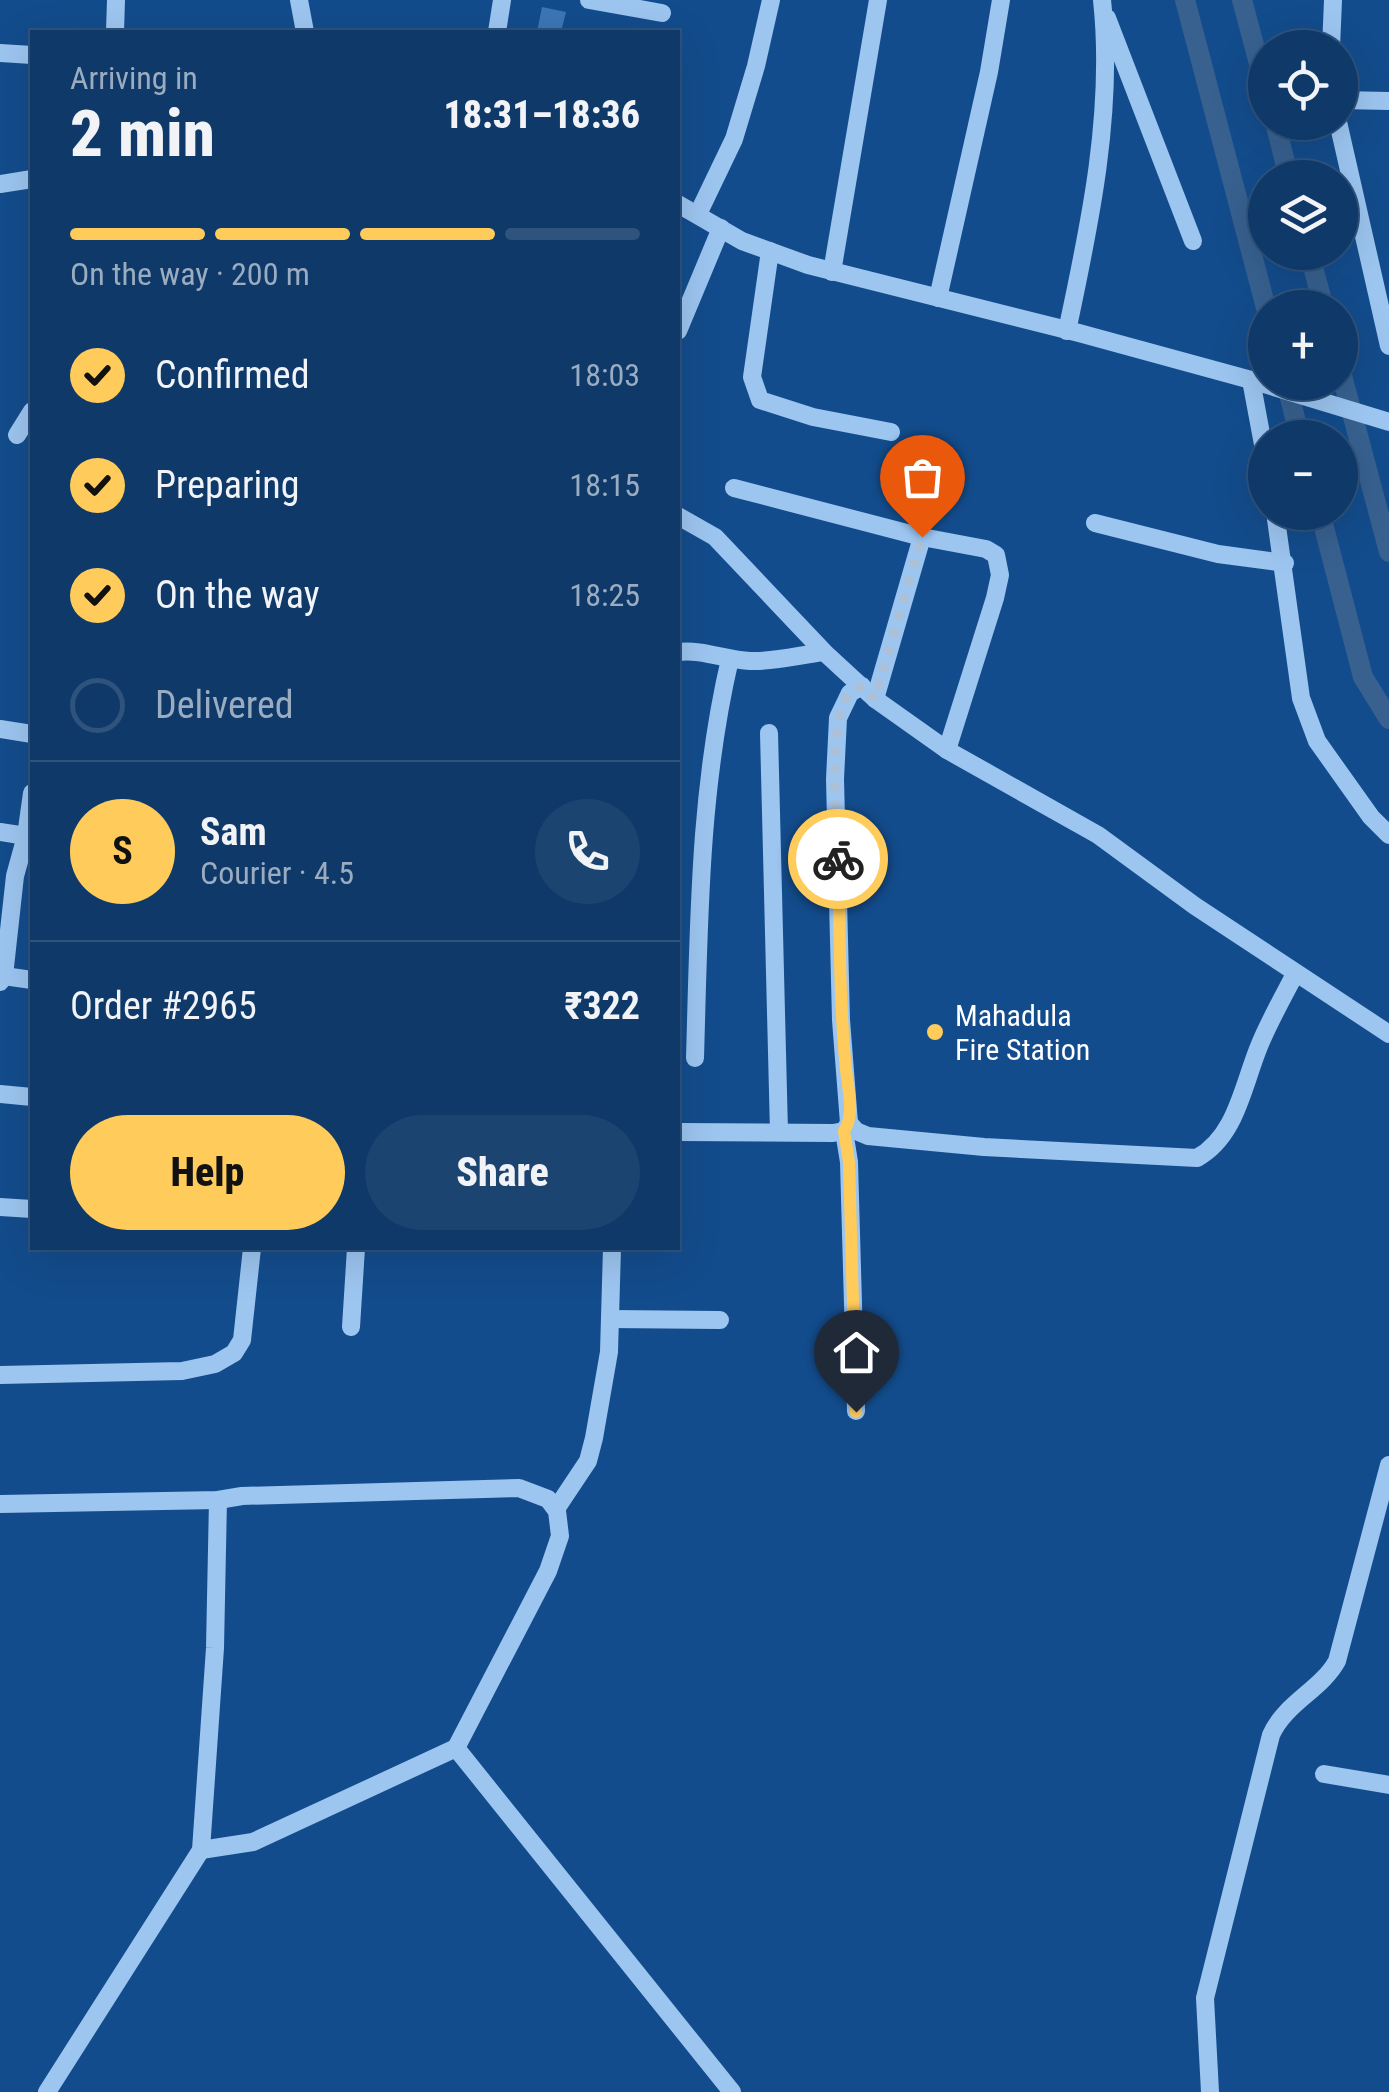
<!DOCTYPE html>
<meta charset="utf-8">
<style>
:root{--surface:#0e3969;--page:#1c4471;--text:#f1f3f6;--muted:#9bacc0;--line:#2e537d;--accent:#ffcb5b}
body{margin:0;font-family:"Roboto Condensed",sans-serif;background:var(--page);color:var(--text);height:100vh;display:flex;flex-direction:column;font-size:38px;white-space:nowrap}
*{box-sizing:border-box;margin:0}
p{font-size:32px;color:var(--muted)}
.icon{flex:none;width:55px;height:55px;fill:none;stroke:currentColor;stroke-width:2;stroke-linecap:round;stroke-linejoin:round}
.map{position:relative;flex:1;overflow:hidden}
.side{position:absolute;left:30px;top:30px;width:650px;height:1220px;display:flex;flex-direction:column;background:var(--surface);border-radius:0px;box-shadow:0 10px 40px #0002,0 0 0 2px var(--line)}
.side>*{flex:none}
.fabs{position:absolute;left:1248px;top:30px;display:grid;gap:20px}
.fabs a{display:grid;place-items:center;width:110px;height:110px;border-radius:50%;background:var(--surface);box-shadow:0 10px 40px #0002,0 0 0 2px var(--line);font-size:50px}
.pin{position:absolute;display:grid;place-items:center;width:85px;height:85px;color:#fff;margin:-102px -42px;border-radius:50% 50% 50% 0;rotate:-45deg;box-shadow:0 0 10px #0007}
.pin .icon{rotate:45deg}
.courier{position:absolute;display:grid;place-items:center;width:100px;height:100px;margin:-50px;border:8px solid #ffcb5b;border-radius:50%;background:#fff;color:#222;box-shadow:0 2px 12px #0007}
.head em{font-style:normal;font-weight:800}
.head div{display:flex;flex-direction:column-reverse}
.head{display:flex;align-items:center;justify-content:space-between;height:170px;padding:0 40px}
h1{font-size:65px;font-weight:800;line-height:75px}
.bar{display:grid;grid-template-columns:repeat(4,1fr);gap:15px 10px;align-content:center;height:120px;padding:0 40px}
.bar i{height:12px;border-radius:8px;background:var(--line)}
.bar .active{background:var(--accent)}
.bar p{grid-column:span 4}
.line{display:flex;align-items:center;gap:25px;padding:0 40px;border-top:2px solid var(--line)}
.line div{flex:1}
.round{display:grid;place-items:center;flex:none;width:105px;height:105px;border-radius:52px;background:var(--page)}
ol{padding:0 40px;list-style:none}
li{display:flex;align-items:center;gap:30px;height:110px}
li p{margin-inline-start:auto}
li .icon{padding:10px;border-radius:50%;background:var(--accent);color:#111;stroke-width:4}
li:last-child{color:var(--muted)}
li i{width:55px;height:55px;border:5px solid var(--line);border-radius:50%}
.action{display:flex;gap:20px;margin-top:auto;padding:20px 40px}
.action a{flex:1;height:115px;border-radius:60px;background:var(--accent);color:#111;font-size:40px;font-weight:800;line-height:115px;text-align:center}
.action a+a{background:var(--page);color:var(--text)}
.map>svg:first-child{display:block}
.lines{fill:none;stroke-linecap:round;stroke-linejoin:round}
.canal{stroke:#386190;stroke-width:20}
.building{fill:#3c76b5}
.minor{stroke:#9cc5f0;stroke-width:18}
.done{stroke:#acc0d7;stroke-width:10;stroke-dasharray:0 18}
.route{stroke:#ffcb5b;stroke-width:12}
.poi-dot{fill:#ffcb5b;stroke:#134c8c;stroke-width:4}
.labels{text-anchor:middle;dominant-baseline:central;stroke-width:9;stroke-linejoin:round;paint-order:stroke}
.poi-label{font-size:30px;fill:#fff;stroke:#134c8c;text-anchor:start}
</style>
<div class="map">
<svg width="1389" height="2092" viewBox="0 0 1389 2092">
<rect width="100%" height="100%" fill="#134c8c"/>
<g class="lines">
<g class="canal">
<path d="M1185,0l81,308"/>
<path d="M1242,0l23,86"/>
<path d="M1275,122l14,56"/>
<path d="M1309,252l15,56"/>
<path d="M1340,368l49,184"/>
<path d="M1286,382l14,56"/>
<path d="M1320,512l43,165 26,42"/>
</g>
</g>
<path class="building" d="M542,7l24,5 -5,20h-24z"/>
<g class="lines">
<g class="minor">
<path d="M299,0l6,32"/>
<path d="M589,0l73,13"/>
<path d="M1107,18l86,223"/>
<path d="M115,32l1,-32"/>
<path d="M497,32l5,-32"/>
<path d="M1331,48l2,-48"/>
<path d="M0,53l32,2"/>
<path d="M1340,100l49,1"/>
<path d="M1338,122l51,224"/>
<path d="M0,184l32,-5"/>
<path d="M678,204l64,37 66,24 271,68 172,47 138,42"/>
<path d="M698,214l36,-75 22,-73 15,-66"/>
<path d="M770,251l-18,126 8,23 53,17 78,15"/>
<path d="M832,272l46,-272"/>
<path d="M938,298l51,-226 12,-72"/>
<path d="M678,331l43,-103"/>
<path d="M1067,331c23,-107 47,-221 35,-331"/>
<path d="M1251,380l14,75"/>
<path d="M17,435l15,-24"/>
<path d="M734,488l188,49 64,12 10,6 4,20 -5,23 -48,152"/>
<path d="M1275,512l26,186 16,43 54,76 18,18"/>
<path d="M678,516l37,21 109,115 51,47 72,51 151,85 97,71 194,128"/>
<path d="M1095,523l123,31 67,9"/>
<path d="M678,652c24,-3 48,8 72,9 26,1 49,-6 74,-9"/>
<path d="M875,699l47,-162"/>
<path d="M0,729l32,5"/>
<path d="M769,733l10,399"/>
<path d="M0,832l26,4"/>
<path d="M4,976l28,4"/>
<path d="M0,982l4,-6 11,-100 11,-40 6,-43"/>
<path d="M695,1058c4,-135 4,-267 35,-399"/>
<path d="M0,1094l32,3"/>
<path d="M849,1123l7,8 12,5 116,11 213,11c40,-22 46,-74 63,-114 10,-24 23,-47 35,-70"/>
<path d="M844,1131l5,31 7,249"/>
<path d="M678,1132l155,1 11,-2 5,-8 -8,-103 -6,-241 3,-61 12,-25 12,-7"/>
<path d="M0,1207l32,2"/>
<path d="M610,1319l110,1"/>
<path d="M351,1327l5,-79"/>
<path d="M0,1375l182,-4 33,-7 19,-11 8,-13 10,-92"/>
<path d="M0,1504l218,-4 24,-4 277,-8 29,11 9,12 3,25 -12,35 -92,177 276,344"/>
<path d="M556,1509l32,-48 6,-23 15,-86 3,-104"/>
<path d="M1324,1774l65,11"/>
<path d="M201,1850l52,-8 203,-94"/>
<path d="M47,2092l154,-242 14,-202 3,-148"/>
<path d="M1210,2092l-5,-94 66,-263c14,-32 50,-45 66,-74l52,-196"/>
</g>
</g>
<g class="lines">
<path class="done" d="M838,859c-1,-34 -11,-141 11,-165 2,-2 11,-7 13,-8l13,13 47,-162"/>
<path class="route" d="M838,859c2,71 1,141 8,211 2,19 9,45 -2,61l5,31 7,250"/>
</g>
<circle class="poi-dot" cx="935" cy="1032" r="10"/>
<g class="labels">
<g class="poi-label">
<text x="955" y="1015">Mahadula<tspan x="955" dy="34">Fire Station</tspan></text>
</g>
</g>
</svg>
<div class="fabs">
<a><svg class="icon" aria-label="locate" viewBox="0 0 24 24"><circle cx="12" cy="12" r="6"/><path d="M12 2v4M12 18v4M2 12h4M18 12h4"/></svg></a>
<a><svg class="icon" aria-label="layers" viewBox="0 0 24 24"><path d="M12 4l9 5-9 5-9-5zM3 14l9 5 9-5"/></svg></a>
<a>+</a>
<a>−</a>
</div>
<div class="pin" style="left:922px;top:537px;background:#ea580c"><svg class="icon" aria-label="bag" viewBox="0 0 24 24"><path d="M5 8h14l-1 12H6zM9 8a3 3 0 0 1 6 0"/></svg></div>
<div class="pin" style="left:856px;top:1412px;background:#1f2937"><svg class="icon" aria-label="home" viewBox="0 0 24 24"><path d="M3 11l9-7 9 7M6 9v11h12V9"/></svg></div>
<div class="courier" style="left:838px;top:859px"><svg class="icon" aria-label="bike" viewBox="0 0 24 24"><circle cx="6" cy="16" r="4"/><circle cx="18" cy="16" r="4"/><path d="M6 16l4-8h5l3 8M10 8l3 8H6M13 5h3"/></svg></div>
<section class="side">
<div class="head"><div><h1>2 min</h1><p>Arriving in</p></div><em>18:31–18:36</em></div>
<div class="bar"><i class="active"></i><i class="active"></i><i class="active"></i><i></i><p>On the way · 200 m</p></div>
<ol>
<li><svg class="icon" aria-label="check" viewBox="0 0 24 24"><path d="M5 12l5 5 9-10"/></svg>Confirmed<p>18:03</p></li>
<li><svg class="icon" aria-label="check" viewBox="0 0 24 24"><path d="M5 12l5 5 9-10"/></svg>Preparing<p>18:15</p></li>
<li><svg class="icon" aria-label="check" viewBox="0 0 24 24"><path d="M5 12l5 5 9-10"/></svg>On the way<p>18:25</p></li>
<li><i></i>Delivered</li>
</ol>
<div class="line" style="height:180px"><b class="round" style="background:var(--accent);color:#111">S</b><div><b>Sam</b><p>Courier · 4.5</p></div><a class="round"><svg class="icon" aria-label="phone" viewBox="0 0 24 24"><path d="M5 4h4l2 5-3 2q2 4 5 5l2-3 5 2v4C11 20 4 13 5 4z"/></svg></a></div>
<div class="line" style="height:130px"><div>Order #2965</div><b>₹322</b></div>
<div class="action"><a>Help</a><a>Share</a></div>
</section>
</div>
